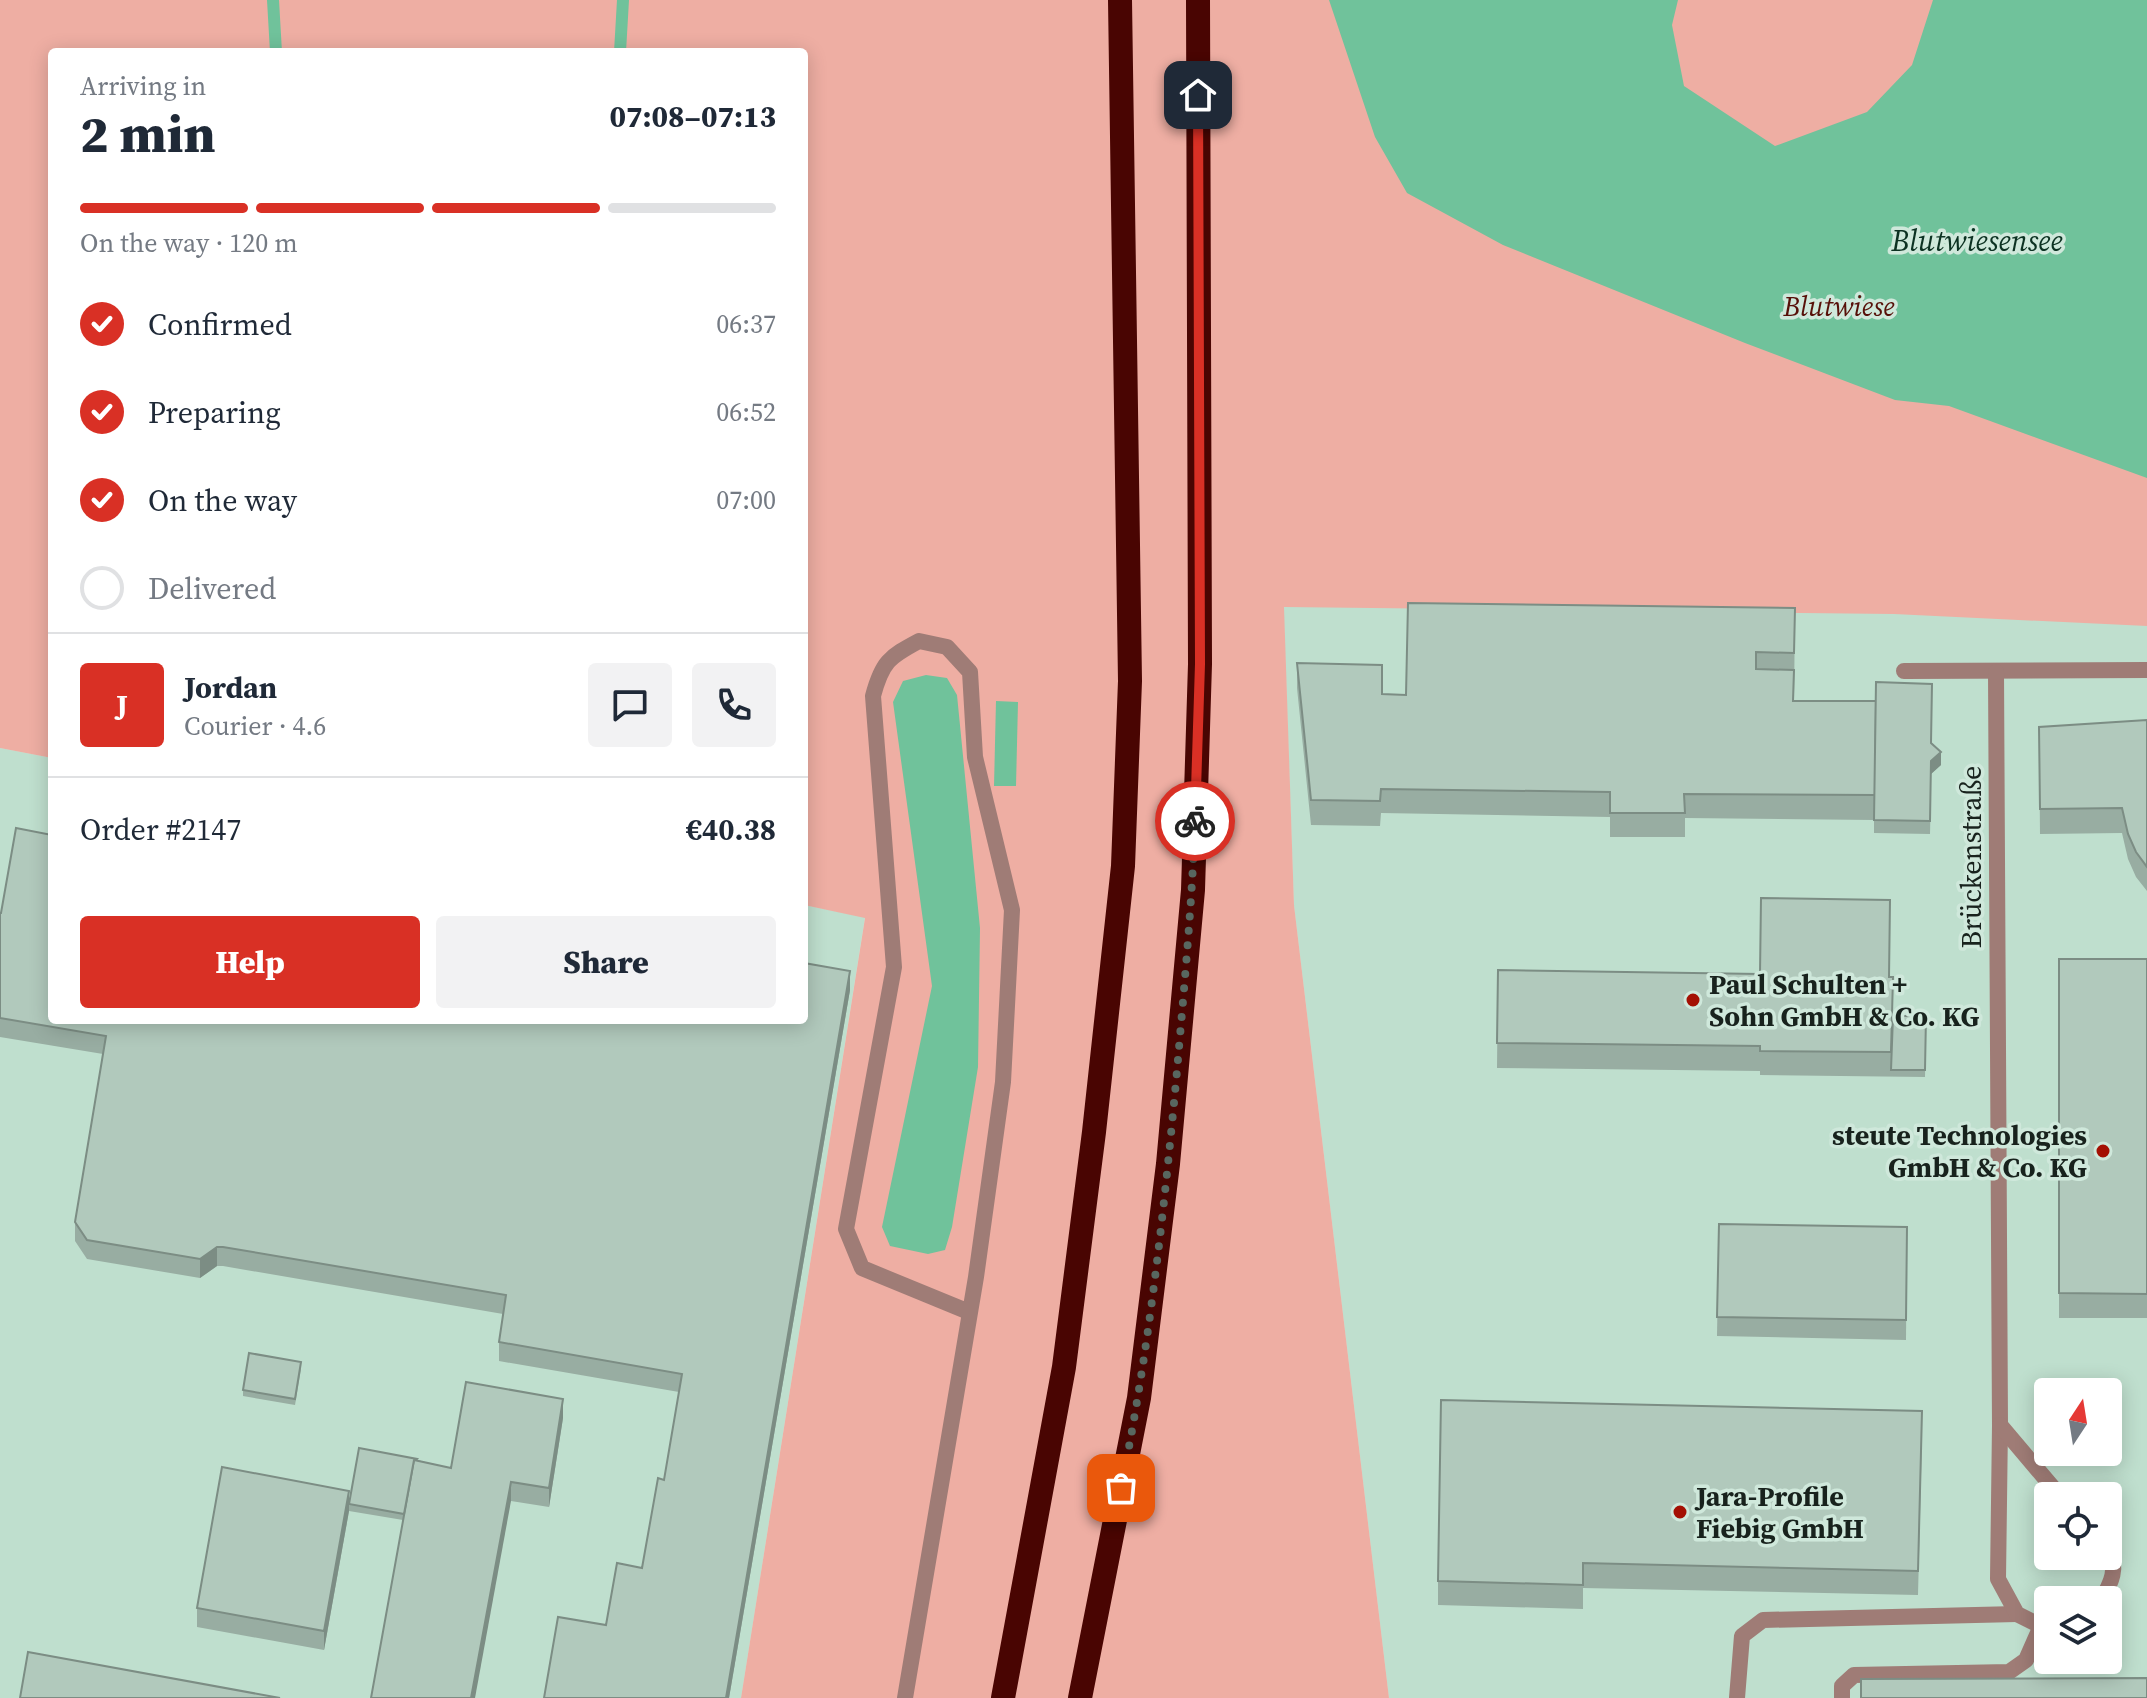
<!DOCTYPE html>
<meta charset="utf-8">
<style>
:root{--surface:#fff;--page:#f2f2f3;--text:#1f2937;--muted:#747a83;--line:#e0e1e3;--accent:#d93025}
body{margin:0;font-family:"Source Serif 4",serif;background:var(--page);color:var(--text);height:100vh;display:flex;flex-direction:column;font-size:30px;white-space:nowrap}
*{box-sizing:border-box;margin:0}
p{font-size:26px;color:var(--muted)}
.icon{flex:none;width:44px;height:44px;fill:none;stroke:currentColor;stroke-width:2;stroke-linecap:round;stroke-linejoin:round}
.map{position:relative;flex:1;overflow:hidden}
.drawer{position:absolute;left:48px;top:48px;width:760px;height:976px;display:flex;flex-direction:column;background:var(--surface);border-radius:8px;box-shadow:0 4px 20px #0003}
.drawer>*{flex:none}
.needle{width:52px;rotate:12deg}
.fabs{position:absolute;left:2034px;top:1378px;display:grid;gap:16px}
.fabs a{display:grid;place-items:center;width:88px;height:88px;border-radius:8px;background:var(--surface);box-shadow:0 4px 20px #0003;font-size:40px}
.pin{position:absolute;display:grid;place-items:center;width:68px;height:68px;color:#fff;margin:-34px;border-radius:16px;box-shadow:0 4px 12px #0006}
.courier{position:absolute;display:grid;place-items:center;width:80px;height:80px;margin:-40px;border:6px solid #d93025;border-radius:50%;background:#fff;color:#222;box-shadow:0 2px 10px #0007}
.headline em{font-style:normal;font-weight:800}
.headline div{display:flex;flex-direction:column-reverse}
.headline{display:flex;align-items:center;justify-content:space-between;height:136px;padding:0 32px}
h1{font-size:52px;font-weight:800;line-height:60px}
.bar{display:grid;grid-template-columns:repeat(4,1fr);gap:12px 8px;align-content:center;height:96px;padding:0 32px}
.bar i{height:10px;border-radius:6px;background:var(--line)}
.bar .on{background:var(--accent)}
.bar p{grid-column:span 4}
.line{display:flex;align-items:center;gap:20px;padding:0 32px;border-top:2px solid var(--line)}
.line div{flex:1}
.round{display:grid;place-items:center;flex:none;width:84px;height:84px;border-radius:8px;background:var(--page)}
ol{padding:0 32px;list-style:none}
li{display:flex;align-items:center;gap:24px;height:88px}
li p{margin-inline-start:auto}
li .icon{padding:8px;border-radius:50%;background:var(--accent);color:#fff;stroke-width:4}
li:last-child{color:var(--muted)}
li i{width:44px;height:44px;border:4px solid var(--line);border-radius:50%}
.primary-button{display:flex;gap:16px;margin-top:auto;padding:16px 32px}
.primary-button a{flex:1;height:92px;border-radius:8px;background:var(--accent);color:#fff;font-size:32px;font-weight:800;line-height:92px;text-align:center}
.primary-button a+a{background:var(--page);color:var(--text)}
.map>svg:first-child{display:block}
.built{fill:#bfdfce;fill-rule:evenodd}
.green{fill:#eeaea3}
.water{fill:#70c29b}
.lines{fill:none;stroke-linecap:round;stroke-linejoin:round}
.stream{stroke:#70c29b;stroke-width:12}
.service{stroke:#9f7c76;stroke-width:16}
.minor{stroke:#9f7c76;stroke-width:16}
.motorway{stroke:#490502;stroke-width:24}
.wall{fill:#98ada2}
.shaded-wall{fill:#7c8d84}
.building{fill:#b1c9bc;stroke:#7c8d84;stroke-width:2}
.done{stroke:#586760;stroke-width:8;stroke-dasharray:0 14.4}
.route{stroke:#d93025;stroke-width:10}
.poi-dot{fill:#a41003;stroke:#cfe8db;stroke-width:3}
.labels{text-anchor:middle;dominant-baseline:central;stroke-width:7;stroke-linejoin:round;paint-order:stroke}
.park-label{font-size:28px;font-style:italic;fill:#571009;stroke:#cfe8db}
.street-label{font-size:28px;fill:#18221d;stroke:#cfe8db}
.poi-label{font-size:28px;font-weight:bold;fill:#18221d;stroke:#cfe8db;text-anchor:start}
.water-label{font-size:30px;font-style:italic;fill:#0c3222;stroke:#cfe8db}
</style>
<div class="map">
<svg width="2147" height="1698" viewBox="0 0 2147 1698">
<rect width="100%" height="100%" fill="#cfe8db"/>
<g class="built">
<path d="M1275,369l872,146v1183h-758l-95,-793zM2048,1392h60v60h-60zM2048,1496h60v60h-60zM2048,1600h60v60h-60z"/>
<path d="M0,748l52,10v262h752v-115l61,12 -124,781h-741z"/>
</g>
<path class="green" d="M0,0h2147v626l-253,-12 -610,-7 10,298 95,793h-648l124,-780 -61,-13v-853h-752v706l-52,-10z"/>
<g class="water">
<path d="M1329,0h349l-6,25 12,61 91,60 92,-34 45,-47 21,-65h214v478l-198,-72 -54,-6 -150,-57 -242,-98 -96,-52 -32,-56z"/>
<path d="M926,675l21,3 10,17 23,233 -2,139 -26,160 -7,23 -17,4 -38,-8 -8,-19 50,-241 -39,-284 10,-21z"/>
<path d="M996,701l22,1 -2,84h-22z"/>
</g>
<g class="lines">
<g class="stream">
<path d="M273,0l3,52"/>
<path d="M620,52l3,-52"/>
</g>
<g class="service">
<path d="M905,1698l71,-421 27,-195 9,-172 -37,-153 -5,-85 -23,-25 -28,-6c-30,16 -37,21 -46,55l21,271 -48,262 16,39 107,44"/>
<path d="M1737,1698l5,-62 21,-16 254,-6"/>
<path d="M1842,1698v-12l12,-11 155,-3 17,-12 15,-34"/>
</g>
<g class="minor">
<path d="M1904,671l243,-1"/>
<path d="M1996,672l4,753 -2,154 19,35 24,12 7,-1"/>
<path d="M2000,1425l60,71"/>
<path d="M2101,1600c10,-16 18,-33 7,-50"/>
</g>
<g class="motorway">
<path d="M1003,1698l61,-331 30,-235 29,-266 7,-185 -10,-681"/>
<path d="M1080,1698l59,-300 29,-234 25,-274 7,-226 -2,-664"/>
</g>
</g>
<g class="wall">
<path d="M1795,608l-1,93 138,42 9,22 -10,9 -1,60 -56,-1v-13l-189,-2v19h-75v-20l-229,-4 -1,13 -69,-1 -14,-137v-25l85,31 24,1z"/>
<path d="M2147,720v171l-11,-14 -8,-18 -6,-26 -82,1 -1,-107z"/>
<path d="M0,913l850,77 -121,708 -123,-73 36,-57 22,-88 15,-88 -180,-31v-19l4,-28 -280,-48h-6l-17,12 -113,-19 -12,-18v-19l28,-168 -103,-17z"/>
<rect x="2059" y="959" width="88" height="359"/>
<path d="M1498,970l391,7 3,76 34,-37 -1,61 -165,-2v-4l-263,-3z"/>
<path d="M1719,1224l188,3 -1,113 -189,-4z"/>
<path d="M301,1369l-6,36 -52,-9v-6z"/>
<path d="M563,1418l-14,89 -38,-6 -108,19 -54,-9 -25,139 -127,-23v-19l152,-104 68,-44 34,8z"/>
<path d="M1922,1436l-4,159 -335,-7v21l-145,-4v-24z"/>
</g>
<g class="shaded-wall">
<path d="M1941,752v13l-10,9 -1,60 1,-73z"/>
<path d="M850,971v19l-121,708h-3z"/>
<path d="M217,1247v19l-17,12v-19z"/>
<path d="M563,1399v19l-14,89v-19z"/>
<path d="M511,1482v19l-36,197h-4z"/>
<path d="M349,1491v20l-25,139v-19z"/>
</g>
<g class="building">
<path d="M1408,603l387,5 -1,45 -38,-1v17l38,1 -1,31h83l-1,94 -191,-1 1,19h-75v-21l-229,-3 -1,12 -69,-1 -14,-137 85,2v29l24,1z"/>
<path d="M1876,682l56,2 -1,59 10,9 -10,9 -1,60 -56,-1z"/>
<path d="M2147,720v147l-11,-15 -8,-18 -6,-26 -82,1 -1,-82z"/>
<path d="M16,828l36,7v185h752v-57l46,8 -124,727h-182l14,-81 48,8 11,-62 25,5 16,-90 6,2 18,-106 -183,-32 7,-47 -283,-48h-6l-17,12 -113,-19 -12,-18 31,-186 -106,-18v-105h1z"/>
<path d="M1761,898l129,2 -1,77h4l-2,75 -131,-1v-5l-263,-3 1,-73 262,4z"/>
<path d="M2059,959h88v335l-88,-1z"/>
<path d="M1893,1016h33l-1,54h-34z"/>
<path d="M1719,1224l188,3 -1,93 -189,-3z"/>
<path d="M249,1353l52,9 -6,37 -52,-9z"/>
<path d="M466,1382l97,17 -14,89 -38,-6 -40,216h-100l43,-238 37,8z"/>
<path d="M1441,1400l481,11 -4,160 -335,-8v22l-145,-4z"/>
<path d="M359,1448l58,11 -1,1h-2l-10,54 -55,-10z"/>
<path d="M222,1467l127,24 -25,140 -127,-23z"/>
<path d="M28,1652l252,46h-260z"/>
<path d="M2147,1678v20h-286v-19z"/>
</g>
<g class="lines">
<path class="done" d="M1121,1488c28,-137 43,-277 56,-417 7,-83 15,-166 18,-250"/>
<path class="route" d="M1195,821l5,-157 -2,-569"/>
</g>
<g class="poi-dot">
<circle cx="1693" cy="1000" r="8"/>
<circle cx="2103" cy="1151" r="8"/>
<circle cx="1680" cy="1512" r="8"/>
</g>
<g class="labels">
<g class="park-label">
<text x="1839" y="306">Blutwiese</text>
</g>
<g class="street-label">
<text transform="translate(1971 857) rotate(-90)">Brückenstraße</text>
</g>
<g class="poi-label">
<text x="1709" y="984">Paul Schulten +<tspan x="1709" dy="32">Sohn GmbH &amp; Co. KG</tspan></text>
<text x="2087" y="1135" text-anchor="end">steute Technologies<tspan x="2087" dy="32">GmbH &amp; Co. KG</tspan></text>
<text x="1696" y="1496">Jara-Profile<tspan x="1696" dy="32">Fiebig GmbH</tspan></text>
</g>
<g class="water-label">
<text x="1977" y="240">Blutwiesensee</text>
</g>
</g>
</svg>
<div class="fabs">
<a><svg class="needle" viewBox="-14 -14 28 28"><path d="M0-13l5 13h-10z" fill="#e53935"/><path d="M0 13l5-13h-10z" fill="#747a83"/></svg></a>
<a><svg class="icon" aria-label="locate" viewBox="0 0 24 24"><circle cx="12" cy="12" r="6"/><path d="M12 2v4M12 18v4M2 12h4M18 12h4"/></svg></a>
<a><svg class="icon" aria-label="layers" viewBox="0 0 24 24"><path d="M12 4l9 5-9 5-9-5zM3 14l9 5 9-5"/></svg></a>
</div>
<div class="pin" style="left:1121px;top:1488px;background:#ea580c"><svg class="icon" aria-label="bag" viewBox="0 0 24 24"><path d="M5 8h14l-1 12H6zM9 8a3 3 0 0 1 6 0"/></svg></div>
<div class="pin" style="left:1198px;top:95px;background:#1f2937"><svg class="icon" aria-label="home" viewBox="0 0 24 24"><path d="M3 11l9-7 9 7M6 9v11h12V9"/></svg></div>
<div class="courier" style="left:1195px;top:821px"><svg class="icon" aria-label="bike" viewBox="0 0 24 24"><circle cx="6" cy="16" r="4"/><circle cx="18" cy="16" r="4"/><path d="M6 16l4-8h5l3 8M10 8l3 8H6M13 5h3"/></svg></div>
<section class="drawer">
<div class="headline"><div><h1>2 min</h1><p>Arriving in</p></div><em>07:08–07:13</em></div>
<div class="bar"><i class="on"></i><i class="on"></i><i class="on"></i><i></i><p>On the way · 120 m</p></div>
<ol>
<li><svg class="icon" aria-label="check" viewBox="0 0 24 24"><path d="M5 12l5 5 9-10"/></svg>Confirmed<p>06:37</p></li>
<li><svg class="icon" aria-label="check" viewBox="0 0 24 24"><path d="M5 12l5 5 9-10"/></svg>Preparing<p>06:52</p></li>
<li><svg class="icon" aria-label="check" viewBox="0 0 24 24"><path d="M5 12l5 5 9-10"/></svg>On the way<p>07:00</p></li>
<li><i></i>Delivered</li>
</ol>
<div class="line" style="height:144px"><b class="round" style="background:var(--accent);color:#fff">J</b><div><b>Jordan</b><p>Courier · 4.6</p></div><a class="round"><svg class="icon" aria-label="chat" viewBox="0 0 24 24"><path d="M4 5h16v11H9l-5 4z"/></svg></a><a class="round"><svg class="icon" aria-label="phone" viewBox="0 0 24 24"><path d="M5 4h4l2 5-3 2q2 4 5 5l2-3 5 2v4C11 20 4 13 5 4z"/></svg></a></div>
<div class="line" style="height:104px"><div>Order #2147</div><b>€40.38</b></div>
<div class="primary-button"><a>Help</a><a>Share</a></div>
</section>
</div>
